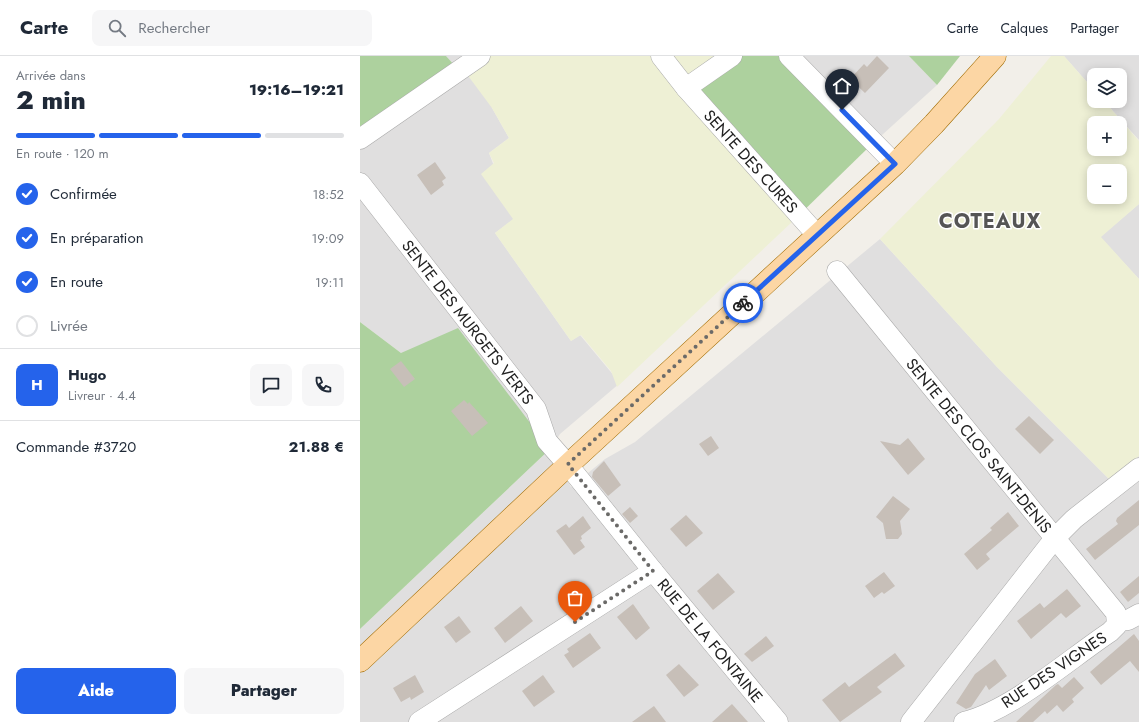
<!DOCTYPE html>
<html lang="fr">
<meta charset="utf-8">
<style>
:root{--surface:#fff;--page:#f6f6f7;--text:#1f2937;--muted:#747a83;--line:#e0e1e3;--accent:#2563eb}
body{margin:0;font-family:Jost,sans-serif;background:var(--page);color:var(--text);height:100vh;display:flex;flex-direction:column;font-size:15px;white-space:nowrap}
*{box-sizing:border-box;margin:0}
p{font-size:13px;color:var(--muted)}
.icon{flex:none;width:22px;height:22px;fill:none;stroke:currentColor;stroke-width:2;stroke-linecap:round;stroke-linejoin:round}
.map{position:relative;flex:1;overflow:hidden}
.panel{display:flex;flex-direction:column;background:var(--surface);width:360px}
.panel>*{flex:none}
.controls{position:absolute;left:727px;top:12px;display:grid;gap:8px}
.controls a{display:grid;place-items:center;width:40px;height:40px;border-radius:8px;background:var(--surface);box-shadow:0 2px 10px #0003;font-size:20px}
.pin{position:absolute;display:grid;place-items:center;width:34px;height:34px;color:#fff;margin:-41px -17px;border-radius:50% 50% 50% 0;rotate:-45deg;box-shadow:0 0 4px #0007}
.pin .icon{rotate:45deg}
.courier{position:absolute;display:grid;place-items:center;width:40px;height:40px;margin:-20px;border:3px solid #2563eb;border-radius:50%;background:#fff;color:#222;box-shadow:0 1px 5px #0007}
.overview em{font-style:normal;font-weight:800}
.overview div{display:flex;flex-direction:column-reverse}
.overview{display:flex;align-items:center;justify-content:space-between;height:68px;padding:0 16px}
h1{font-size:26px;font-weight:800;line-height:30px}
.bar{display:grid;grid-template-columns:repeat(4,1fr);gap:6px 4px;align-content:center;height:48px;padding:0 16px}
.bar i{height:5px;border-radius:3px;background:var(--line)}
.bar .current{background:var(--accent)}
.bar p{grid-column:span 4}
.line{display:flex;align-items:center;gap:10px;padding:0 16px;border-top:1px solid var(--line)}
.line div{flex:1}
.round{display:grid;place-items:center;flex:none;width:42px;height:42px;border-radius:8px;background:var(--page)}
ol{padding:0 16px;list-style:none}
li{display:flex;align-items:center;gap:12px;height:44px}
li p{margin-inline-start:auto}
li .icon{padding:4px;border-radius:50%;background:var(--accent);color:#fff;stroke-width:4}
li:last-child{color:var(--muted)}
li i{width:22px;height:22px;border:2px solid var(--line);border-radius:50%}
.cta{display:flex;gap:8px;margin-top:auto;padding:8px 16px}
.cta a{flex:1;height:46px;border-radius:8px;background:var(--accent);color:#fff;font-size:16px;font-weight:800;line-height:46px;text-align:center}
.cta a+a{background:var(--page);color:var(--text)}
header{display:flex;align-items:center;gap:24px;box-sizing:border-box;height:56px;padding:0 20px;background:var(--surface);border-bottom:1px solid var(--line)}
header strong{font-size:19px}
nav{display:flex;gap:22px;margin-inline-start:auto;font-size:14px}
.search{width:280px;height:36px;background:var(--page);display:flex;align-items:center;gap:10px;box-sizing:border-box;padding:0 14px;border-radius:8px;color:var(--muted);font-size:15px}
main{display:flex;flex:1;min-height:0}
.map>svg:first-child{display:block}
.residential{fill:#e0dfdf}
.farmland{fill:#eef0d5;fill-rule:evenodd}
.forest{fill:#add19e}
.building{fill:#c7bfb8}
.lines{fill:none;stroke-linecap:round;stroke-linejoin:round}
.minor-casing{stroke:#a9a9a9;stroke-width:21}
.major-casing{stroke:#a06b00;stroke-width:23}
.minor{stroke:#fff;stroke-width:20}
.major{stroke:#fcd6a4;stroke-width:22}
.done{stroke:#6b6a68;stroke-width:4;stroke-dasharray:0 7.2}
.route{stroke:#2563eb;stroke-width:5}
.labels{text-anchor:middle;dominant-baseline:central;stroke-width:3;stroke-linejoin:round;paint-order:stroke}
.street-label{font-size:16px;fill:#222;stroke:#fff}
.district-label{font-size:20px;font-weight:bold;letter-spacing:1px;fill:#555;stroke:#fff}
</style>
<header>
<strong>Carte</strong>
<div class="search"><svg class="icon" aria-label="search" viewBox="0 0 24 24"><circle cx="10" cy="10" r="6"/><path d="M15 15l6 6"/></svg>Rechercher</div>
<nav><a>Carte</a><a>Calques</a><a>Partager</a></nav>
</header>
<main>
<section class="panel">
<div class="overview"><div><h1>2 min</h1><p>Arrivée dans</p></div><em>19:16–19:21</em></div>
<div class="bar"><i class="current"></i><i class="current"></i><i class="current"></i><i></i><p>En route · 120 m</p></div>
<ol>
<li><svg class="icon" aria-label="check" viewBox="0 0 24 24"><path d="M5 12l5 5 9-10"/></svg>Confirmée<p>18:52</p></li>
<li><svg class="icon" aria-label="check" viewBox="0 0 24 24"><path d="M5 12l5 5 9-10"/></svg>En préparation<p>19:09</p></li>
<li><svg class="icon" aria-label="check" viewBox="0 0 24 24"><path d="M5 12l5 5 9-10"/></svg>En route<p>19:11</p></li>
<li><i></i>Livrée</li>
</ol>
<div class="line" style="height:72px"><b class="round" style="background:var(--accent);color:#fff">H</b><div><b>Hugo</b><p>Livreur · 4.4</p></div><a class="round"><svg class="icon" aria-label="chat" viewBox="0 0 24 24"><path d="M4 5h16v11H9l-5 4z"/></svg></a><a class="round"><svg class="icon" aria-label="phone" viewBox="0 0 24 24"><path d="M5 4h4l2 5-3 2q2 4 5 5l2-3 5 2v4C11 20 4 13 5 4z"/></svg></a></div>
<div class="line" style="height:52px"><div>Commande #3720</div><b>21.88 €</b></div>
<div class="cta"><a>Aide</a><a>Partager</a></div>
</section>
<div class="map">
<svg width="779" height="666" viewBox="0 0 779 666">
<rect width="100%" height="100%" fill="#f2efe9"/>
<g class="residential">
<path d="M86,0h39l7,52 17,30 -20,15 25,66 -19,14 76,108 9,-6 40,48 -60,51 -10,15 21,38 34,-28 30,-17 245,-203 117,128 112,112 30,-23v266h-779v-93l190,-180 -149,-96 -41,-31v-186l96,-69z"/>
<path d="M430,0h119l28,29 -66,60z"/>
<path d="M704,0h75v84l-35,-39h16v-26h-26v15z"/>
<path d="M779,148v75l-39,-42z"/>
</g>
<g class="farmland">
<path d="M125,0h244l63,166 -175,165 -6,-16 -30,-36 -10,6 -76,-108 18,-14 -32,-45 13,-11 -5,-10 20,-15 -17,-30 -26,-35z"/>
<path d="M691,0h13l30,34v11h10l35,40v63l-38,33 38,42v177l-30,23 -112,-112 -117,-128 119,-120zM734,67h26v26h-26zM734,115h26v26h-26z"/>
</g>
<g class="forest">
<path d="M0,0h86l10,11 -96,68z"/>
<path d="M369,0h61l81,89 -79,77 -106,-134z"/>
<path d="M549,0h51l-23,29z"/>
<path d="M0,266l41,31 57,-25 92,121 -190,180z"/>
</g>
<g class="building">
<path d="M517,0l12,12 -24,25 -15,-14 14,-15 3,3z"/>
<path d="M75,106l11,16 -4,3 2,4 -13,10 -14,-20z"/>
<path d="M41,305l14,18 -11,8 -14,-18z"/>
<path d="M104,344l4,4 1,-2 19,21 -16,13 -21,-25z"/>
<path d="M669,360l25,24 -14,14 -25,-25z"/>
<path d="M351,380l8,12 -11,8 -9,-12z"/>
<path d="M548,382l17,21 -17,16 -28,-34 20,4z"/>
<path d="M244,405l17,24 -13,11 -16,-19 1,-5z"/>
<path d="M533,440l17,13 -10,12 2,13 -4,5h-12l-3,-16 -7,-6z"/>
<path d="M779,444v25l-44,35 -9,-11 32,-25 -2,-3 1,-3z"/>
<path d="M270,451l8,9 -8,7 -8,-9z"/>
<path d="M648,456l11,14 -33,28 4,5 -13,11 -13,-16 28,-24 -2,-2z"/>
<path d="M326,459l17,18 -17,14 -16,-18z"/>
<path d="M223,460l8,12 -10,8 1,3 -2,1 5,7 -11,8 -18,-24 10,-7 3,4z"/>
<path d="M524,516l11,14 -11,8 -2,-2 -8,6 -9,-12z"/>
<path d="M358,517l17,19 -22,18 -16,-19z"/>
<path d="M779,520v17l-11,9 -8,-10z"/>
<path d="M707,533l14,17 -15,12 -5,-5 -30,26 -14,-18 23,-18 4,5z"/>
<path d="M273,548l17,24 -14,12 -19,-23z"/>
<path d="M161,550l12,15 -28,22 -11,-15z"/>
<path d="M99,560l12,16 -15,11 -12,-16z"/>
<path d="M230,577l11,15 -28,20 -9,-13 5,-3 -2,-3z"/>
<path d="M774,578l5,7v31l-9,-11 -29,24 -11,-13z"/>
<path d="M406,580l8,10 -22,16 -8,-8z"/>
<path d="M535,597l10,13 -28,21 5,5 -42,30 -18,-22 23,-18 4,5z"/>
<path d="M635,603l12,17 -18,14 -3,-5 -15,22 -5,2 -10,-6 19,-29z"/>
<path d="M319,608l20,21 -15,12 -18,-22z"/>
<path d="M55,619l9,17 -13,8 -1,-3 -9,5 -8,-14z"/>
<path d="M183,619l12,17 -21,15 -12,-16z"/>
<path d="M714,621l10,11 -12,11 2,3 -11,10 -6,-7 -10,9 -2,-3 -12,11h-17l40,-37 2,-1 4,4z"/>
<path d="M372,648l16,18h-36z"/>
<path d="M294,650l12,16h-34z"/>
</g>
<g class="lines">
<defs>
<g id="minor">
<path d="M301,0l25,32 46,-32"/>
<path d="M429,0l106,108"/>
<path id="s1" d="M326,32l131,147"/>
<path d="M0,83l120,-83"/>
<path id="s2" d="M0,127l176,226 11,32 21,24 85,106 125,151"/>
<path id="s3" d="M477,215l279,342 1,12 -7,7c-42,28 -98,78 -146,90"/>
<path d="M757,565l11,-1 11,-6"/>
<path d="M59,666l234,-151"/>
<path d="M551,666l144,-184 19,-19 65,-51"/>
</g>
<path id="major" d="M0,605l208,-196 327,-301 39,-40 61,-68"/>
</defs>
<use href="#minor" class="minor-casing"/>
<use href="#major" class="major-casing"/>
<use href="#minor" class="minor"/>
<use href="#major" class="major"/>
</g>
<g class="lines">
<path class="done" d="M215,566l78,-51 -85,-107 175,-161"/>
<path class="route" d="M383,247l152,-139 -53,-54"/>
</g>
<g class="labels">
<g class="street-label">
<text stroke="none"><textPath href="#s1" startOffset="98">SENTE DES CURES</textPath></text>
<text stroke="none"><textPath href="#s2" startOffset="176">SENTE DES MURGETS VERTS</textPath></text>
<text stroke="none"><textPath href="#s3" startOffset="225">SENTE DES CLOS SAINT-DENIS</textPath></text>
<text stroke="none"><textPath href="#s2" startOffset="578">RUE DE LA FONTAINE</textPath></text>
<text transform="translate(694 614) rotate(-34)">RUE DES VIGNES</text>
</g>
<g class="district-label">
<text x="630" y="165">COTEAUX</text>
</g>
</g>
</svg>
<div class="controls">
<a><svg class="icon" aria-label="layers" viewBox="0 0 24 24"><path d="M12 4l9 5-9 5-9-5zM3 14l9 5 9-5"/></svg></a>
<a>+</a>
<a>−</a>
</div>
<div class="pin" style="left:215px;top:566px;background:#ea580c"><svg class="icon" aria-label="bag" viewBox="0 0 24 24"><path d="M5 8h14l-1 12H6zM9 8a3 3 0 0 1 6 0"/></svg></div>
<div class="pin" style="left:482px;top:54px;background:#1f2937"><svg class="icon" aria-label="home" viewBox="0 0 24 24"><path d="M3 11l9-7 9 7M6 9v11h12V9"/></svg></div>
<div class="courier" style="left:383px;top:247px"><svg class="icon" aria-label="bike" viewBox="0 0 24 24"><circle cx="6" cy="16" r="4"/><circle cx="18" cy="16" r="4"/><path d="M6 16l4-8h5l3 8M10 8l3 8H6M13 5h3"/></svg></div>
</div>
</main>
